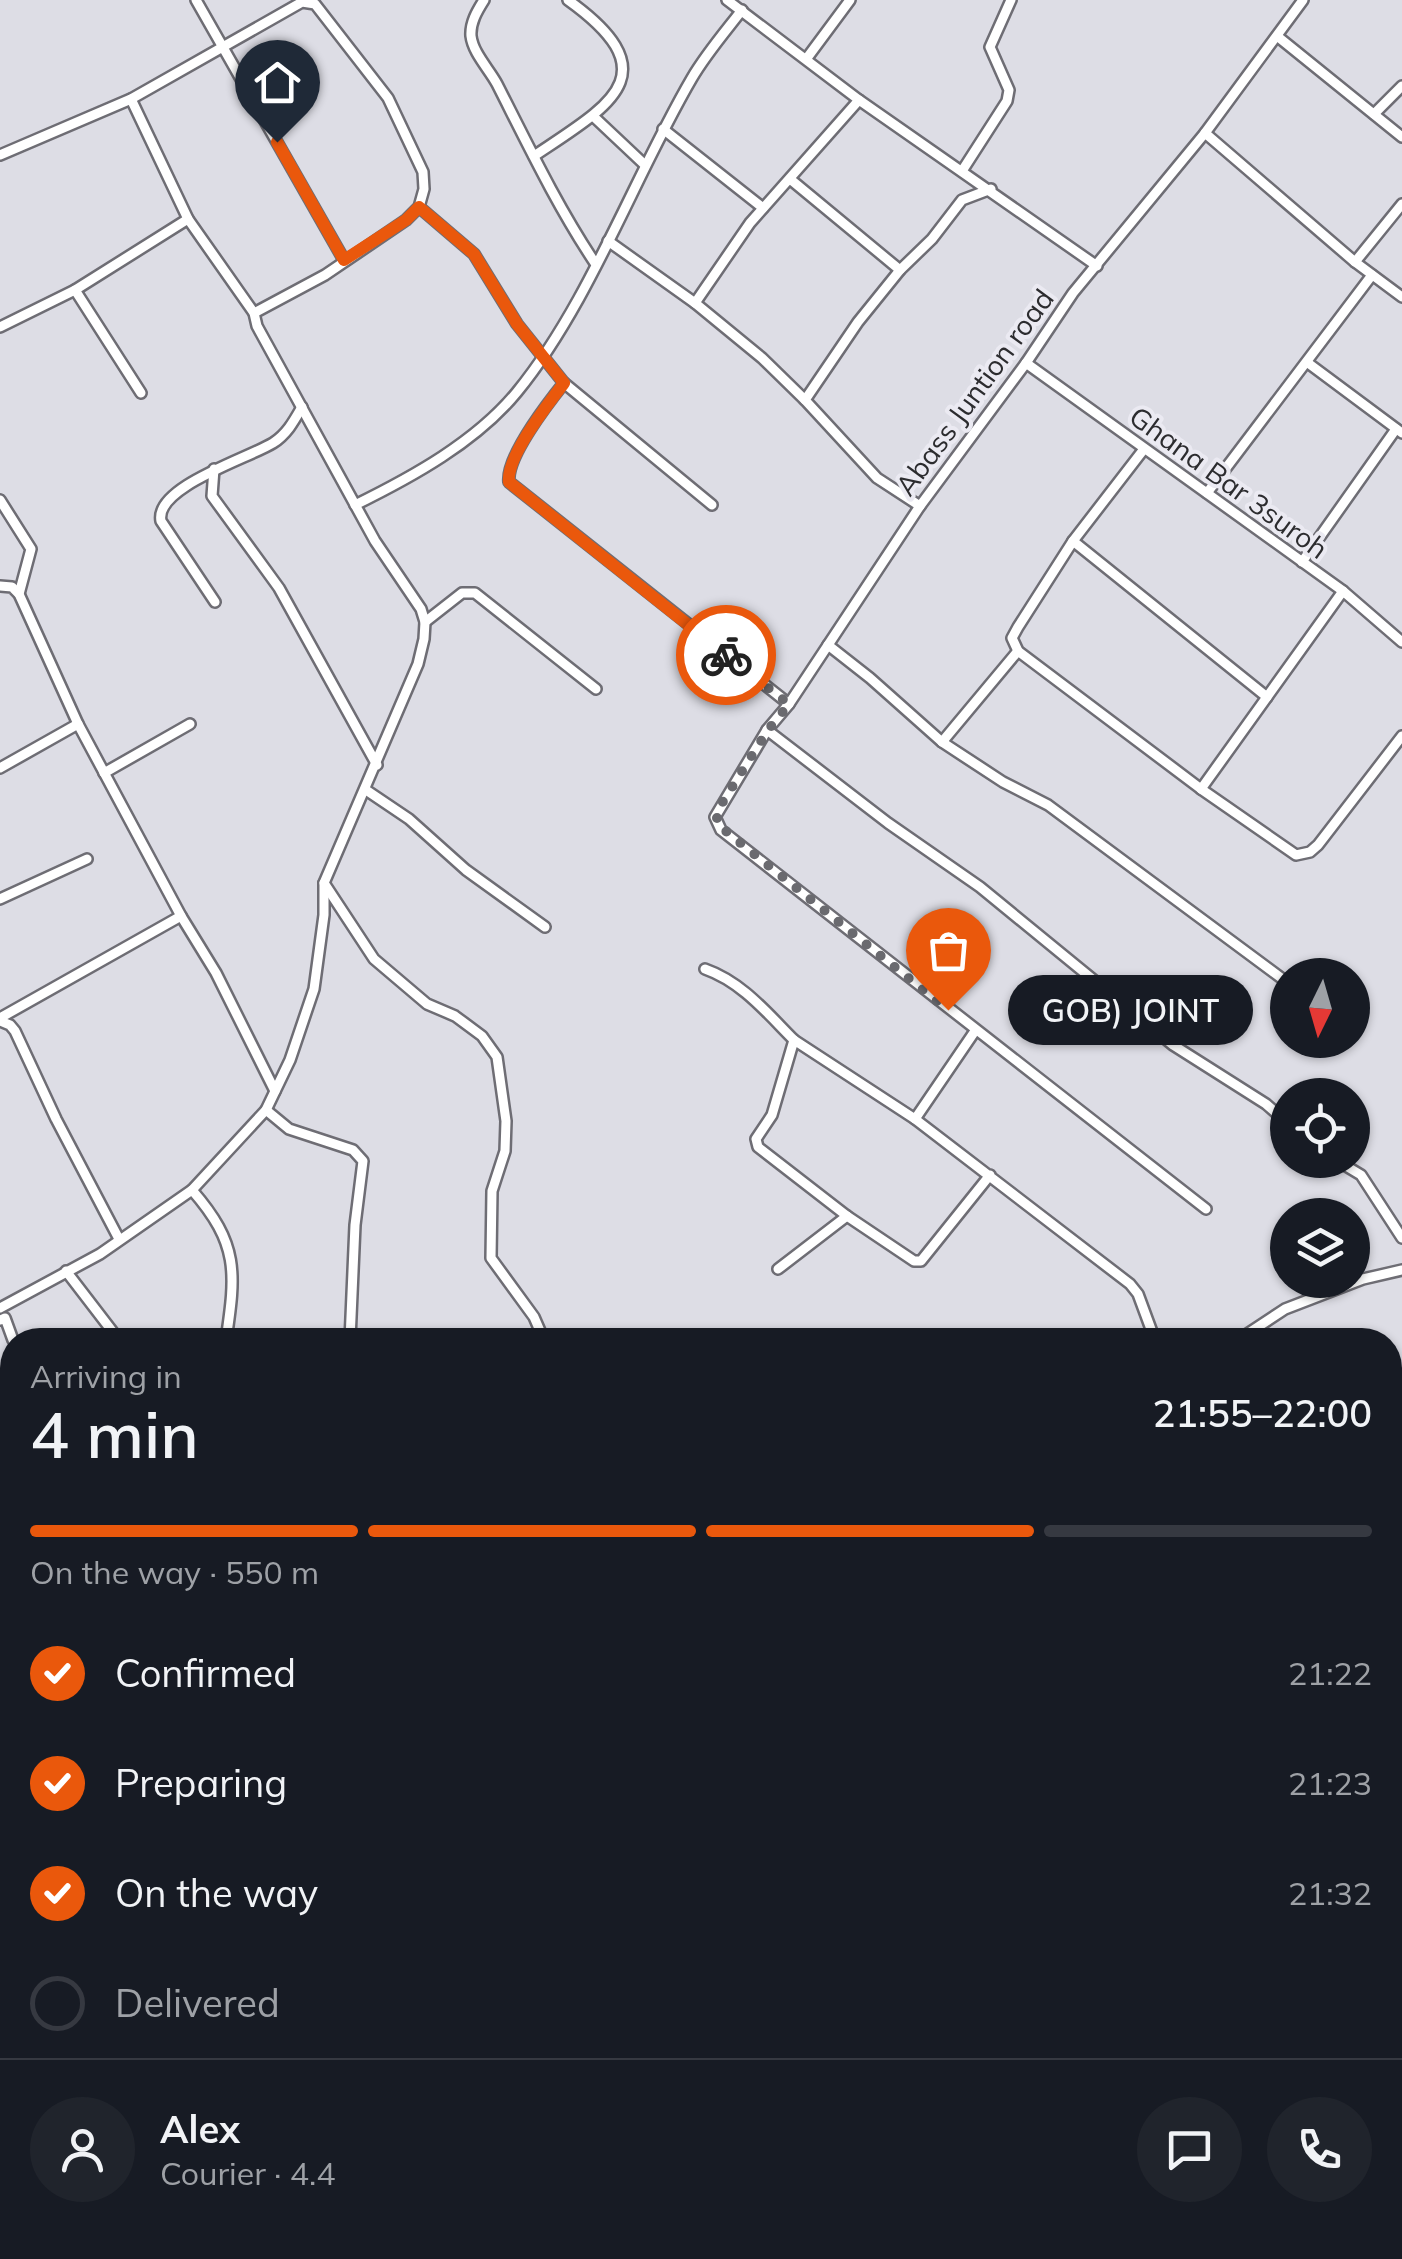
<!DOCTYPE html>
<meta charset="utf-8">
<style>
:root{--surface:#171b24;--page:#20242c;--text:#f1f3f6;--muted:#9ea1a6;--line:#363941;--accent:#ea580c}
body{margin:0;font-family:Mulish,sans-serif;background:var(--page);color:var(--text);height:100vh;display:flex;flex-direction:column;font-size:38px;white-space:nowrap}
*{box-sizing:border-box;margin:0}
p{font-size:32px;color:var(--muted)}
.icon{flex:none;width:55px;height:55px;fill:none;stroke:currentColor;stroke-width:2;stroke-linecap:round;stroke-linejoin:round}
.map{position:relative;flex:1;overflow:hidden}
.sheet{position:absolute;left:0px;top:1328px;width:1402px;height:932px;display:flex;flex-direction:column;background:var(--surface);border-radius:40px 40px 0 0;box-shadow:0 2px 8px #0004}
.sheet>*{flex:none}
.needle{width:65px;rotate:185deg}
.tools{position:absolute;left:1270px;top:958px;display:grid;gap:20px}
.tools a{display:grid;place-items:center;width:100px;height:100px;border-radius:50%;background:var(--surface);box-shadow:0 2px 8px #0004;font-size:50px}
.pin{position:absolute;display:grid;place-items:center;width:85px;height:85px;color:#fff;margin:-102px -42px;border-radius:50% 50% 50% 0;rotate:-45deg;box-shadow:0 0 10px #0007}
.pin .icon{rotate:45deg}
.courier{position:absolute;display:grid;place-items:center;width:100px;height:100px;margin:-50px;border:8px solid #ea580c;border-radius:50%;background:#fff;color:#222;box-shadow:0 2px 12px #0007}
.bubble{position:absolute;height:70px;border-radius:35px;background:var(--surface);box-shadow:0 2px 8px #0004;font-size:32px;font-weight:600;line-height:70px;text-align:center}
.head em{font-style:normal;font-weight:600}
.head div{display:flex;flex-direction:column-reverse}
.head{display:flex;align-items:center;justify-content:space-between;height:170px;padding:0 30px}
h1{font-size:65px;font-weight:600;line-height:75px}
.bar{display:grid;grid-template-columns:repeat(4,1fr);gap:15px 10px;align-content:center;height:120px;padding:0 30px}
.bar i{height:12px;border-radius:8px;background:var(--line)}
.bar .current{background:var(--accent)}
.bar p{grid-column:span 4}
.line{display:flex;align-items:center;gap:25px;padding:0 30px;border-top:2px solid var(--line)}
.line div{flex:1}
.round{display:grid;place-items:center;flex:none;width:105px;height:105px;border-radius:52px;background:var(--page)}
ol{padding:0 30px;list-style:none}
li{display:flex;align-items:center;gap:30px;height:110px}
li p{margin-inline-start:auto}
li .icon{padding:10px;border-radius:50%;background:var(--accent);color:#fff;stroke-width:4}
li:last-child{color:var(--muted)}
li i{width:55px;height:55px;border:5px solid var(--line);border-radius:50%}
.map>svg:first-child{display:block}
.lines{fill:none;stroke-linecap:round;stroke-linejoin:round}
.stream{stroke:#9895b4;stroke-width:2.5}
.street-casing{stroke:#6e6d74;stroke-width:14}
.street{stroke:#fff;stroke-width:9}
.done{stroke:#6a6a6f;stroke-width:10;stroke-dasharray:0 18}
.route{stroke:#ea580c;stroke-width:12}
.labels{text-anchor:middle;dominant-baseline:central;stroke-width:8;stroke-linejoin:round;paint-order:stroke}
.street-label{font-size:28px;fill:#2c2c2f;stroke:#ebeaf2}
</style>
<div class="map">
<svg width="1402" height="2259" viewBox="0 0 1402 2259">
<rect width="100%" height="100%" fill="#dddde5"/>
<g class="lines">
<g class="stream">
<path d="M1390,1522l12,-9"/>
<path d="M383,2259l15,-11"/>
</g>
<defs>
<g id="street">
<path d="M196,0l148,260"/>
<path d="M484,0c-7,11 -14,23 -13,36 2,17 18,33 26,48 31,61 60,122 98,179"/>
<path d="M727,0l132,100 238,166"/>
<path d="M1277,36l125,101"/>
<path d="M807,58l43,-58"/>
<path d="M1374,114l28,-28"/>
<path d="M593,116l52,49"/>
<path d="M663,129l100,79"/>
<path d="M1205,133l150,129 47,35"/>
<path d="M0,155l131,-56 171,-97 13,2 73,94 35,74 1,17 -5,18 -13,13 -81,55 -71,38"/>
<path d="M534,156c76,-51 137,-82 34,-156"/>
<path d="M962,171l45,-70 2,-11 -19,-43 21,-47"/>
<path d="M790,179l110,91"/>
<path d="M419,207l55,47 43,70 47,59c-16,20 -58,74 -55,99l280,222"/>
<path d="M608,241l87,62 55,-80 109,-123"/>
<path d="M1355,262l47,-58"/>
<path d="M75,290l66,103"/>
<path d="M695,303l67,55 43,42"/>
<path d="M0,327l75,-37 113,-71"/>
<path d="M1026,363l317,228 59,51"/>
<path d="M1308,363l94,70"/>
<path d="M564,383l148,122"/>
<path d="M1144,449l-71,92 -55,86 -6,11 6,13 183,138 95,66 14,-3 8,-7 84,-109"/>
<path d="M214,469l-2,27 67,92 98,177"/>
<path d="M1207,493l165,-218"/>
<path d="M0,500l31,49 -12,45"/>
<path d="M355,505c57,-28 121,-63 162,-113 72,-88 117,-215 175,-314 14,-24 33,-46 50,-68"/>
<path d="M920,506l-43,-28 -72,-78 53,-78 42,-52 32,-31 30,-39 29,-11"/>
<path d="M1073,541l194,156"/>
<path d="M1302,562l94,-133"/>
<path d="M0,586l12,1 7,7 59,130 103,192 35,57 59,118"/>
<path d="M215,602l-54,-81c-7,-34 88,-63 112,-78 14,-9 21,-22 29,-36"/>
<path d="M425,622l37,-29h13l121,96"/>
<path d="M828,645l42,33 72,64 61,40 45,23 240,178"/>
<path d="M767,730l121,93 92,64 193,158 93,59 22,19"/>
<path d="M942,742l76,-91"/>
<path d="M0,768l78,-44"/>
<path d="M104,773l86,-49"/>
<path d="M1201,789l142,-198"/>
<path d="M366,790l43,29 57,51 79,57"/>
<path d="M324,883l50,76 53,45 28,12 27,20 15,21 9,64 -1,30 -13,40 -1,67 43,59 10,23"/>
<path d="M0,899l87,-40"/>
<path d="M705,969c37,13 62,44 89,71"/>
<path d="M0,1018l181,-102"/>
<path d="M0,1021l10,4 5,6 41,88 63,120"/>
<path d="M266,1110l23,19 64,21 10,11 -8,64 -5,115"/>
<path d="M915,1119l60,-88"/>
<path d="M1336,1160l25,15 41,63"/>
<path d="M990,1175l-69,86h-7l-67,-45 -89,-69 -2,-8 16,-24 22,-75 121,79 215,165 8,10 17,46"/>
<path d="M192,1190c47,54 44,82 34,150"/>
<path d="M1206,1209l-485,-379 -6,-13 52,-87 22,-26 131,-198 106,-143 47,-70 132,-160 98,-133"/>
<path d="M778,1269l69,-53"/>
<path d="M66,1271l53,69"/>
<path d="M0,1308l100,-54 92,-64 74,-80 24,-50 24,-71 10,-74v-32l94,-219 6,-25 1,-17 -4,-13 -46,-68 -118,-215 -3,-13 -66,-94 -57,-120"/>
<path d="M0,1320l5,-2 8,22"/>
<path d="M1238,1340l47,-31 78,-30 39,-9"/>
<path d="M1390,1530l12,3"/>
<path d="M0,1533l12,-1"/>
<path d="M0,1679l12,-4"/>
<path d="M1390,1783l12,4"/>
<path d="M0,1804l12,-2"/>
<path d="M0,1881l12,162"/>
<path d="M1390,1904l12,3"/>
<path d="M1390,2010l12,3"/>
<path d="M1390,2114l12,5"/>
<path d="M1390,2203l12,2"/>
<path d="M768,2248l5,11"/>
<path d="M411,2259l1,-11"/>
<path d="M558,2259l1,-11"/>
<path d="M1001,2259l4,-11"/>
</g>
</defs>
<use href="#street" class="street-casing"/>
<use href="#street" class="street"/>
</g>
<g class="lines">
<path class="done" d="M726,655l63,49 -21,26 -51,81v13l231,186"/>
<path class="route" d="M277,142l67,118 62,-40 13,-13 55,47 43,70 47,59c-16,21 -58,74 -55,99l217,173"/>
</g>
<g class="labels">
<g class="street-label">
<text transform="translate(974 392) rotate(-54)">Abass Juntion road</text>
<text transform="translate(1229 482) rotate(36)">Ghana Bar 3suroh</text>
</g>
</g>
</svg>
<div class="tools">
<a><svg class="needle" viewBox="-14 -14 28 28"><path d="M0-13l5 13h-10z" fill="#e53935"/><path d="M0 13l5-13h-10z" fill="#9ea1a6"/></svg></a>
<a><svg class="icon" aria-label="locate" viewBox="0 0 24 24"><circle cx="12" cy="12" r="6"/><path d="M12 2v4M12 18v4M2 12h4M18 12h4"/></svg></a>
<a><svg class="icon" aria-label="layers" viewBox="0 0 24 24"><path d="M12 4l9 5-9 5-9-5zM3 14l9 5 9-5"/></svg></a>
</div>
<div class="pin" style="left:948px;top:1010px;background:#ea580c"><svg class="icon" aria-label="bag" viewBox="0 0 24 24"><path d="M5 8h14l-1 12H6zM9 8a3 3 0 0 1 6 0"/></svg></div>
<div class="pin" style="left:277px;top:142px;background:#1f2937"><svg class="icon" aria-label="home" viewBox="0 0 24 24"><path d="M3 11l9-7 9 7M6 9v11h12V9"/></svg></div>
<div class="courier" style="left:726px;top:655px"><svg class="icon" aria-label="bike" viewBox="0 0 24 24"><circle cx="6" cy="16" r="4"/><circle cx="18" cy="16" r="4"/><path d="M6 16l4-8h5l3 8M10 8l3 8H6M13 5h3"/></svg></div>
<div class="bubble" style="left:1008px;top:975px;width:245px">GOB) JOINT</div>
<section class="sheet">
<div class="head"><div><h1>4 min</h1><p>Arriving in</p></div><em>21:55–22:00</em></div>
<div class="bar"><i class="current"></i><i class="current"></i><i class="current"></i><i></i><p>On the way · 550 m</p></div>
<ol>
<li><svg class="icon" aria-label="check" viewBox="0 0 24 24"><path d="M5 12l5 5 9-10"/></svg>Confirmed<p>21:22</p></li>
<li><svg class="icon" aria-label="check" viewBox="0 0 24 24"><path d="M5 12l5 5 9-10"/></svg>Preparing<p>21:23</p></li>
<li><svg class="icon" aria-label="check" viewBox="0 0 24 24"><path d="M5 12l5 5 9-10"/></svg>On the way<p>21:32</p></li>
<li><i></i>Delivered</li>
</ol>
<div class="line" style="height:180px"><a class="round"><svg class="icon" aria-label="person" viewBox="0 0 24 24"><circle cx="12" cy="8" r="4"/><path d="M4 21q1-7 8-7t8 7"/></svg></a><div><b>Alex</b><p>Courier · 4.4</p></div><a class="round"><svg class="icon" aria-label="chat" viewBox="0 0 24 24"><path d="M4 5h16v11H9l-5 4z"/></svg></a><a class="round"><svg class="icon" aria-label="phone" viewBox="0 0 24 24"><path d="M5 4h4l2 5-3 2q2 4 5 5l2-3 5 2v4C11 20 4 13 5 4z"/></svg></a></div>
</section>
</div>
